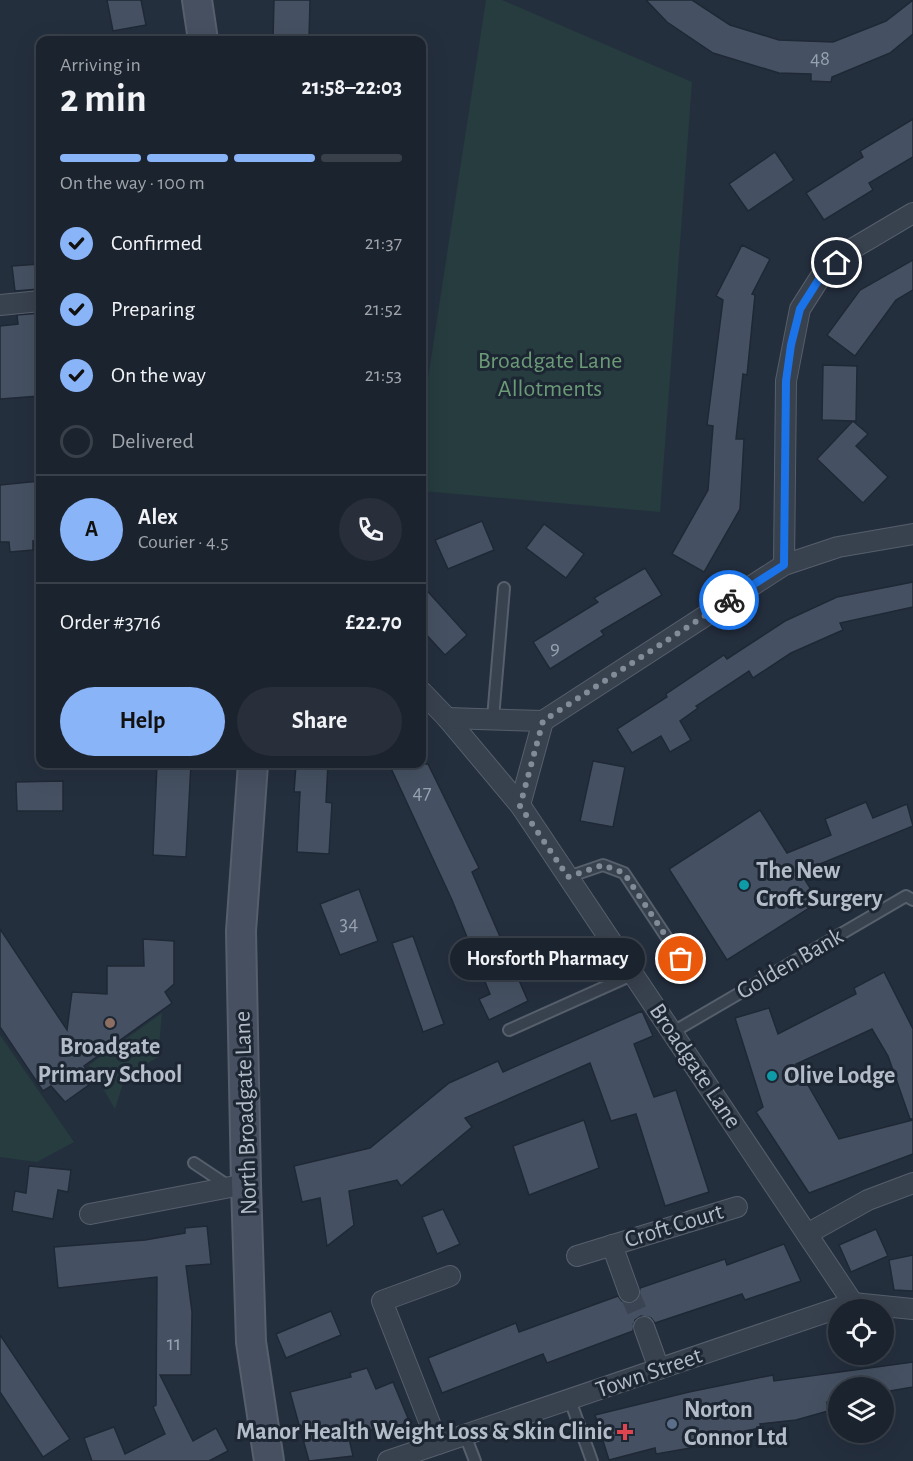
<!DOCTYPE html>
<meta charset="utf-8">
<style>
:root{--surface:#1b232e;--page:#282f3a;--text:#f1f3f6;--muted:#a0a4aa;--line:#39404a;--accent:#8ab4f8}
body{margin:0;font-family:"Alegreya Sans",sans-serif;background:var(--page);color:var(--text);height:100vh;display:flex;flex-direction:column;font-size:22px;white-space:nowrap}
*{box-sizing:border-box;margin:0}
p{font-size:20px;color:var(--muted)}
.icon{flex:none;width:33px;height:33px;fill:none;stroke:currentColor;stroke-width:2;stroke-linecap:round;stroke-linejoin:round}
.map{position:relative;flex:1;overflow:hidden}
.side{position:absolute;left:36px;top:36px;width:390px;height:732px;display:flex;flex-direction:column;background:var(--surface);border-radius:12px;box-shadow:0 6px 24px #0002,0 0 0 2px var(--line)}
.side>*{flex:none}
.controls{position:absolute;left:828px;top:1299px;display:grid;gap:12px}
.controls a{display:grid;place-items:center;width:66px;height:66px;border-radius:50%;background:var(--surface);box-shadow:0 6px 24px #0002,0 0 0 2px var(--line);font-size:30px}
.pin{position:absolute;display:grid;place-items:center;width:51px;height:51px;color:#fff;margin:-26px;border:3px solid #fff;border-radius:50%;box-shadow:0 2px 6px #0007}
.courier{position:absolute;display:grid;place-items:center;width:60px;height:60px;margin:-30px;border:4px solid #1a73e8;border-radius:50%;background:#fff;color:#222;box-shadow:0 2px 8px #0007}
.bubble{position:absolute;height:42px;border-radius:21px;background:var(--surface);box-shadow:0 6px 24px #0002,0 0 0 2px var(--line);font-size:20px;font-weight:700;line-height:42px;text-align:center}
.head em{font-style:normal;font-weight:700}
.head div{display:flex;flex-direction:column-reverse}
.head{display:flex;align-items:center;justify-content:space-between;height:102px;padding:0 24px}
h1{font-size:39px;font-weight:700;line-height:45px}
.bar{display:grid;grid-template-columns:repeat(4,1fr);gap:9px 6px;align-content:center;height:72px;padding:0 24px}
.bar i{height:8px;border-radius:4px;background:var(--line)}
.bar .selected{background:var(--accent)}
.bar p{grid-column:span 4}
.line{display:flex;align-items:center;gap:15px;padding:0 24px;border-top:2px solid var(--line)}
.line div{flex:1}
.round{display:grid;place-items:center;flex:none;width:63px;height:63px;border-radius:32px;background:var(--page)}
ol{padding:0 24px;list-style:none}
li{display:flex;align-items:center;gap:18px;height:66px}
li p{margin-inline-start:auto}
li .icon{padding:6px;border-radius:50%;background:var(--accent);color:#111;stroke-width:4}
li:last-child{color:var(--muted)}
li i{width:33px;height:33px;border:3px solid var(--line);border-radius:50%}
.cta{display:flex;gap:12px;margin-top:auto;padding:12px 24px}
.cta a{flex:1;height:69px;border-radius:36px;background:var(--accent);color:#111;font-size:24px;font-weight:700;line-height:69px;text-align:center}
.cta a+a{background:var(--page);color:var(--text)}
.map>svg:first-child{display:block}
.green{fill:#263c3f}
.building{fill:#455162;stroke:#1f2835;stroke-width:1.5}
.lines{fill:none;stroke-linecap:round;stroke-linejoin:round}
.street-tunnel{stroke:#3a4453;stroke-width:20;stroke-dasharray:20 10;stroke-linecap:butt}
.lane-casing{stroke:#565f6c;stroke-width:14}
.street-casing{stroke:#565f6c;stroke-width:22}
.secondary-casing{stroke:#565f6c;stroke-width:32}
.lane{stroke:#38414e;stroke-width:10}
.street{stroke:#38414e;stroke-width:20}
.secondary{stroke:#465061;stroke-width:28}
.done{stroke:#828b98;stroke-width:6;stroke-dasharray:0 10.8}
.route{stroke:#1a73e8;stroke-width:8}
.culture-dot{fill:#0f9aa8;stroke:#1d2633;stroke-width:2}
.education-dot{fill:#8d6e63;stroke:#1d2633;stroke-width:2}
.service-dot{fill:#5c6f8a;stroke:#1d2633;stroke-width:2}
.health-dot{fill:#e0444e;stroke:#1d2633;stroke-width:2}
.labels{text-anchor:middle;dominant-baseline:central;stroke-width:6;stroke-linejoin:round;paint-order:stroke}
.number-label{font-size:21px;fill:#98a1af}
.park-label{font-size:24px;fill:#6b9a76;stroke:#1d2633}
.poi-label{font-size:24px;font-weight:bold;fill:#b4bcc9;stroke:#1d2633;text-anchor:start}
.street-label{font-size:24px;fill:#b4bcc9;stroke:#1d2633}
</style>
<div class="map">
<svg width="913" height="1461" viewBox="0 0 913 1461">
<rect width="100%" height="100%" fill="#242f3e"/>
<g class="green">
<path d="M486,0h16l190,82 -32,430 -238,-21v-74z"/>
<path d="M162,1013l-4,44 -33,20 -10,32 -26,-44z"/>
<path d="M0,1035l74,107 -37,20 -37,-5z"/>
</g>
<g class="building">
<path d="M107,0h34l5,25 -33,6z"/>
<path d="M274,0h36l-1,40h-36z"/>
<path d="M646,0h46l38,25 49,15 54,2 53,-21 27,-21v34l-23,19 -58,24 -1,5 -20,-1v-7l-32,-1 -66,-20 -46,-31z"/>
<path d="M913,119v38l-44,26 4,7 -49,30 -18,-27 57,-36 -3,-6z"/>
<path d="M775,152l19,28 -46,31 -19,-27z"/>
<path d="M742,245l28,14 -18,35 3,1 -8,80 -4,-1 -7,65h8l-4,70 -36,63 -32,-18 36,-64 5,-64 -6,-1 16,-125 -7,-4z"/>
<path d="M913,260v30l-17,10 -41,56 -28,-21 33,-45z"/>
<path d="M40,264v25l-25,2 -3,-25z"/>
<path d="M40,313v83l-40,3v-73l18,-2 -1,-9z"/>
<path d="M823,365l34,1 -1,55h-3l15,13 -12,12 32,31 -25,26 -46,-44 36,-38 -31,-1z"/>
<path d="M40,481v59l-7,1v9l-23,2 -1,-10h-9v-57z"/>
<path d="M482,521l12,29 -46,19 -13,-29z"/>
<path d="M544,524l40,30 -18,24 -40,-30z"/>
<path d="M645,568l17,27 -61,36 3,4 -54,34 -17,-27 65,-40 -4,-4z"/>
<path d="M913,582v25l-73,16 3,7 -52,23 -38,25 -4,-7 -53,35 2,2 -18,13 11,19 -21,12 -9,-16 -29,17 -15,-24 50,-32 -1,-3 58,-39 3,4 58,-38 52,-24z"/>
<path d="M422,585l45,50 -22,20 -23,-25z"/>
<path d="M593,761l32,6 -12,60 -33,-6z"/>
<path d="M157,764h34l-5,93 -33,-2z"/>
<path d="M296,764h32l-2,38 6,1 -3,51 -32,-2 3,-60h-6z"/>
<path d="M389,764h39l51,104 -7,4 56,129 -39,19 -10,-21 11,-5 -38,-94z"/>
<path d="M63,781v30h-46l-1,-29z"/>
<path d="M866,802l7,16 34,-14 6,22 -113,46 19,30 -92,58 -58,-91 91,-59 27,43 44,-18 -6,-16z"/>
<path d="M359,889l19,52 -38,14 -20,-51z"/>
<path d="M0,929l67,101 5,-38 35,2v-28h37l-1,-27 31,2v43l-9,8 7,11 -88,63 9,16 -28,20 -14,-16 -8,5 -43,-64z"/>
<path d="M413,936l31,88 -21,8 -31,-89z"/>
<path d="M884,972l29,57v90h-3l-22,-63 -16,-27 -76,35 43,75 74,-19v34l-104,39 -53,-81 7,-5 -28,-89 34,-10 9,26 78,-40 -2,-6z"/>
<path d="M642,1011l11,25 -19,8 20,53 22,-7 33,102 -44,14 -29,-92 -25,7 -21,-58 -125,55 7,9 -71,59 -4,-6 -48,11 5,34 -27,21 -7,-48 -18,4 -8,-36 76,-18 79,-65 49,-22 5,11z"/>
<path d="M584,1120l15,48 -70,27 -16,-49z"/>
<path d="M29,1166l42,4 -3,22 -10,-2 -5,29 -41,-8 3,-20 11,2z"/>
<path d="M443,1209l17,35 -23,10 -15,-37z"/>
<path d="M207,1226l4,38 -25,2 6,46 -1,63h-31l33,66 23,-13 12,23 -19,10h-117l-8,-23 30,-11 11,27 40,-20 -12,-27 3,-2 1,-128 -99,11 -4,-41 91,-7 40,-7v-5z"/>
<path d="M876,1229l12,27 -37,16 -12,-27z"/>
<path d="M784,1244l17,37 -56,19 -3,-6 -87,29 -4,-5 -10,-2 -6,4 -2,11 -86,32 -4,-9 -101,39 -14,-35 88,-35 3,9 99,-36 4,5 11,2 5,-4 2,-11 85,-29 2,6z"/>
<path d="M913,1255v36l-19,-1 -5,-30z"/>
<path d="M331,1311l10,24 -55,23 -10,-24z"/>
<path d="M0,1335l70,104 -27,18 -43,-65z"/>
<path d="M913,1362v25l-29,5v-4h-46v12l-11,2 1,9 -32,9 -36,4 1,4 -61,11 2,7 -46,8 -1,-6 -46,12 -14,-45 94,-23 84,-17 1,6z"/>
<path d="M367,1368l9,21 17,-7 17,41 -62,11 5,22 -44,5 -19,-69 61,-15 -1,-4z"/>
</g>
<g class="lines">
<path class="street-tunnel" d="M629,1292l15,35"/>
<defs>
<g id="lane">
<path d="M493,718l11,-130"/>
<path d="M568,877l35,-12 21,8 57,86"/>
<path d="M509,1030l125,-56"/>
<path d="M673,1032l233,-136 7,4"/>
<path d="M194,1163l36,24"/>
<path d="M570,1400l22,61"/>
<path d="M465,1435l10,26"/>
</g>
<g id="street">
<path d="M0,305l40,-4"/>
<path d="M784,565l2,-184 14,-72 21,-33 31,-27 61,-36"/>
<path d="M422,692l25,26 73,87 333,498"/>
<path d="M447,718l96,3 241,-156 54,-18 75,-13"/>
<path d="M520,805l23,-84"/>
<path d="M90,1214l156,-30"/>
<path d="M807,1234l61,-34 45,-17"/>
<path d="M612,1245l17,47"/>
<path d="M577,1256l160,-49"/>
<path d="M644,1327l15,42"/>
<path d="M438,1444l-56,-143 68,-25"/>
<path d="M388,1461l465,-158 60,6"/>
</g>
<g id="secondary">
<path d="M197,0l6,40"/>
<path d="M253,764l-12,167 5,253 5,158 18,119"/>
</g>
</defs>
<use href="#lane" class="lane-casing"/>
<use href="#street" class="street-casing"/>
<use href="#secondary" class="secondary-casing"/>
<use href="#lane" class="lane"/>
<use href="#street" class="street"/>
<use href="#secondary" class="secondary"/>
</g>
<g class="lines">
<path class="done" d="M681,959l-57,-86 -21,-8 -35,12 -48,-71 23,-85 186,-121"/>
<path class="route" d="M729,600l55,-35 2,-184 5,-36 9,-36 21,-33 16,-13"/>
</g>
<g class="culture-dot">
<circle cx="744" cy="885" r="6"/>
<circle cx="772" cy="1076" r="6"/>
</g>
<circle class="education-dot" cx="110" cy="1023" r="6"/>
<circle class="service-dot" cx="672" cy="1424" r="6"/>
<path class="health-dot" d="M622 1423h6v6h6v6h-6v6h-6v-6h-6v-6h6z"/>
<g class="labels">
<g class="number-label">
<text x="820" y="58">48</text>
<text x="555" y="647">9</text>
<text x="422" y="792">47</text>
<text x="349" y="923">34</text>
<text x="174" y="1343">11</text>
</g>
<g class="park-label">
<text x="550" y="361">Broadgate Lane<tspan x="550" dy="28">Allotments</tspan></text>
</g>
<g class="poi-label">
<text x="756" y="871">The New<tspan x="756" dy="28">Croft Surgery</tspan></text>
<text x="110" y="1047" text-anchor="middle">Broadgate<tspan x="110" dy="28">Primary School</tspan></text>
<text x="784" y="1076">Olive Lodge</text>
<text x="684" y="1410">Norton<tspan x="684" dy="28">Connor Ltd</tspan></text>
<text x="612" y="1432" text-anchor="end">Manor Health Weight Loss &amp; Skin Clinic</text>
</g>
<g class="street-label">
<text transform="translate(790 964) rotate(-30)">Golden Bank</text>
<text transform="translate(695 1066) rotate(56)">Broadgate Lane</text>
<text transform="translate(246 1113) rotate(-92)">North Broadgate Lane</text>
<text transform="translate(674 1226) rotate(-17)">Croft Court</text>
<text transform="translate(649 1373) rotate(-19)">Town Street</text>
</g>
</g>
</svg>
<div class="controls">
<a><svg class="icon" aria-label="locate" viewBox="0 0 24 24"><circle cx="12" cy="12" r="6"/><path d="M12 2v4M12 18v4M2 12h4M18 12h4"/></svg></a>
<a><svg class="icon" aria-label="layers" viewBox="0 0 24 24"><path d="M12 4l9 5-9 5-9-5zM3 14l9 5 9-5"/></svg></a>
</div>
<div class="pin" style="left:681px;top:959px;background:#ea580c"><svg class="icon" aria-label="bag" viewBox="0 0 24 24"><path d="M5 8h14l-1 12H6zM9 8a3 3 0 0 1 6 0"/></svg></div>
<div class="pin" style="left:837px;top:263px;background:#1f2937"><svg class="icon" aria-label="home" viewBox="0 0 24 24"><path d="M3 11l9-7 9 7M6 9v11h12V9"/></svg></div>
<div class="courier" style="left:729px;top:600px"><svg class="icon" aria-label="bike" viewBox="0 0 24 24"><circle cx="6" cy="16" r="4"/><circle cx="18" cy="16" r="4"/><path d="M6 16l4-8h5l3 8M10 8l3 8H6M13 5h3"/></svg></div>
<div class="bubble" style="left:450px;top:938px;width:195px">Horsforth Pharmacy</div>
<section class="side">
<div class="head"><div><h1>2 min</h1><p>Arriving in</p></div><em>21:58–22:03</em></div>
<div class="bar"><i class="selected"></i><i class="selected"></i><i class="selected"></i><i></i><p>On the way · 100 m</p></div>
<ol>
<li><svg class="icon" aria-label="check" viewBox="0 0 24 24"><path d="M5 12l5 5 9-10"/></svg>Confirmed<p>21:37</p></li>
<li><svg class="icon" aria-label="check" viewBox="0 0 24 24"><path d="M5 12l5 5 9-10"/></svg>Preparing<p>21:52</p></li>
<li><svg class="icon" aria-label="check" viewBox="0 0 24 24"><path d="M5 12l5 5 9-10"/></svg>On the way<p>21:53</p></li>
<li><i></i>Delivered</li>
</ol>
<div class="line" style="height:108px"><b class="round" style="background:var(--accent);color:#111">A</b><div><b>Alex</b><p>Courier · 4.5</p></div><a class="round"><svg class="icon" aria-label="phone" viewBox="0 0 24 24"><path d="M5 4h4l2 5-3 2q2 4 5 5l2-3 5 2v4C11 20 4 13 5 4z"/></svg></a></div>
<div class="line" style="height:78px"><div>Order #3716</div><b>£22.70</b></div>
<div class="cta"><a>Help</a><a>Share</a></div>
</section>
</div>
